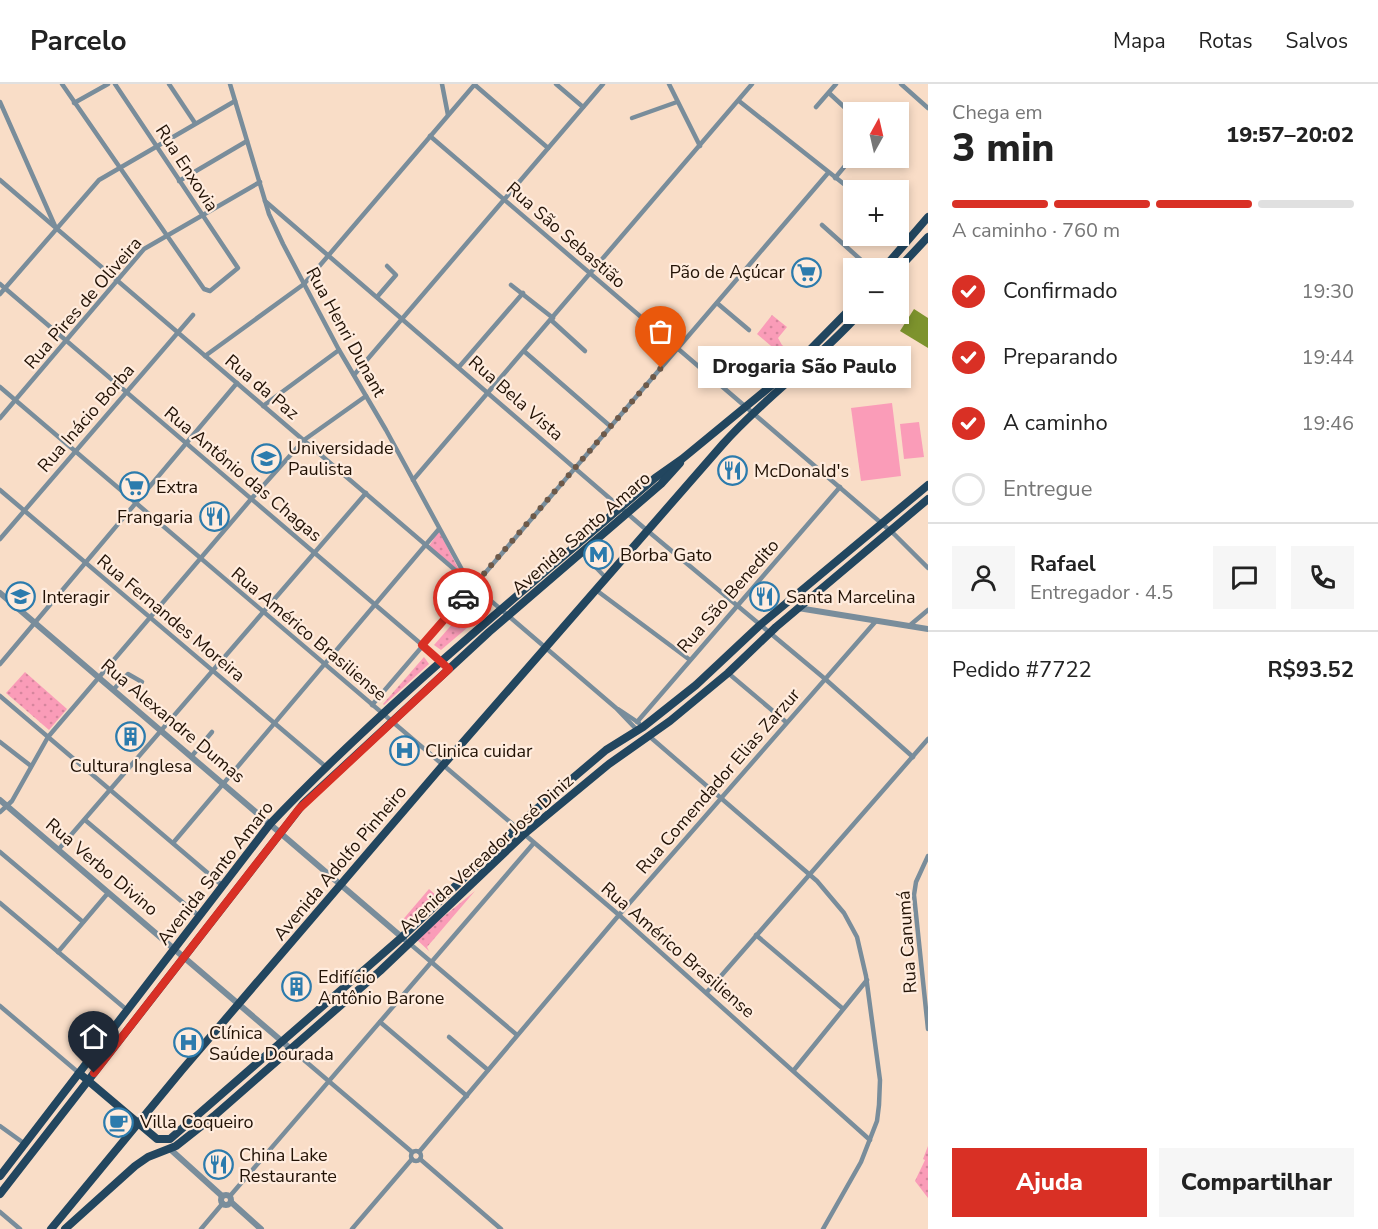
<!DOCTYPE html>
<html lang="pt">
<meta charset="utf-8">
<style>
:root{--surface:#fff;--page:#f6f6f6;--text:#222;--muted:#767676;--line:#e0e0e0;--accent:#d93025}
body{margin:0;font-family:"Nunito Sans",sans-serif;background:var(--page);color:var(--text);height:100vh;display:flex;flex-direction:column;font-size:22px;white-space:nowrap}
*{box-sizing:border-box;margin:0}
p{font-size:20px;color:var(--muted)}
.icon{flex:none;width:33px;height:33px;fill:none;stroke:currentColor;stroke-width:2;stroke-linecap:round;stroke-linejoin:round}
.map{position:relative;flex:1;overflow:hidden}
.side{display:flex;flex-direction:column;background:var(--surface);width:450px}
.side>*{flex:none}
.needle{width:39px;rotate:8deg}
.tools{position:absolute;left:843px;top:18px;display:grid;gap:12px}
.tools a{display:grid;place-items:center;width:66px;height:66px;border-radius:0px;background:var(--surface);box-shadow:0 3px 9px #0003;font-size:30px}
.pin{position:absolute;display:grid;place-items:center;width:51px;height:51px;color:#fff;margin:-62px -26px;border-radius:50% 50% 50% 0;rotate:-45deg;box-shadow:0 0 6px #0007}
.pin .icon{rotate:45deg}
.courier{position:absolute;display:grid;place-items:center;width:60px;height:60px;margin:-30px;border:4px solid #d93025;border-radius:50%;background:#fff;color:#222;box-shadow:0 2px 8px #0007}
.bubble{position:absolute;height:42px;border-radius:0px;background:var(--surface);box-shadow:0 3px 9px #0003;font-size:20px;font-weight:800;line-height:42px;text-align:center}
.overview em{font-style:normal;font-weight:800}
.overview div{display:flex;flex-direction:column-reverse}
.overview{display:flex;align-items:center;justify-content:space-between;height:102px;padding:0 24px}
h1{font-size:39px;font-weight:800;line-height:45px}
.bar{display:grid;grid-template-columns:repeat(4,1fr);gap:9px 6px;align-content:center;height:72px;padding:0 24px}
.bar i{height:8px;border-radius:4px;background:var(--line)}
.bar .current{background:var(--accent)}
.bar p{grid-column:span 4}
.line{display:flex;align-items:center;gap:15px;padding:0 24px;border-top:2px solid var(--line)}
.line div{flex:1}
.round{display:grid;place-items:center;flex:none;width:63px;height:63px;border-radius:0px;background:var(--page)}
ol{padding:0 24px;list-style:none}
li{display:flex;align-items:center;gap:18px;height:66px}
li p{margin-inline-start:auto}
li .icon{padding:6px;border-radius:50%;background:var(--accent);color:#fff;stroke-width:4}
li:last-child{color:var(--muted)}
li i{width:33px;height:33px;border:3px solid var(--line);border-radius:50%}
.primary-button{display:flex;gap:12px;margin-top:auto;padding:12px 24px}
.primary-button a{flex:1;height:69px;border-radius:0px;background:var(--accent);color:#fff;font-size:24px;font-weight:800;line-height:69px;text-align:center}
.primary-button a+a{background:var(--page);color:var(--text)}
header{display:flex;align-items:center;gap:36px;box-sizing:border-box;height:84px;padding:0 30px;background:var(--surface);border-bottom:2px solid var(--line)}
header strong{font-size:28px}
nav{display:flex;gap:33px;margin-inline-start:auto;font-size:21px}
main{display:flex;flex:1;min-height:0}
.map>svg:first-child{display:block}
.grass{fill:url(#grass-dots)}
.garden{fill:#fa9cb8}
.water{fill:#7d932d}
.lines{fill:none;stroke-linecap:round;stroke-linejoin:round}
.pedestrian{stroke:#798d9b;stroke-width:4}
.minor{stroke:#798d9b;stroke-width:4.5}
.tertiary{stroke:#798d9b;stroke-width:6}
.primary{stroke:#22465f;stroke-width:8}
.done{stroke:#6d5949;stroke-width:6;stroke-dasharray:0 10.8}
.route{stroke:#d93025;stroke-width:8}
.labels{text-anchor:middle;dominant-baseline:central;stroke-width:4.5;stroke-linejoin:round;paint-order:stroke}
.street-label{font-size:18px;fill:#221205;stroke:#ffecde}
.poi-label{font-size:18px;fill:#221205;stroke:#ffecde;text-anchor:start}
</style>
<header>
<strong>Parcelo</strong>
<nav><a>Mapa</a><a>Rotas</a><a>Salvos</a></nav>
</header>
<main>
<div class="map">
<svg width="928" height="1145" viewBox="0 0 928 1145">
<defs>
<pattern id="grass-dots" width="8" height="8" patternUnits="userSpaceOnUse" patternTransform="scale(1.5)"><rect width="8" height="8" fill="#fa9cb8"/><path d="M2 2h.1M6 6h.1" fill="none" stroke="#d6859d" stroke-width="1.8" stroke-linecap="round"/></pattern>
</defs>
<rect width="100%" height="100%" fill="#f9ddc7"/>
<g class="grass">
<path d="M772,231l15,12 -9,11 4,7 16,12 -7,6 -34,-29z"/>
<path d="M439,447l21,41 -31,-26z"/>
<path d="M475,514l12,13 -46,39 -7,-5z"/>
<path d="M424,573l5,7 -45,41 -1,-1z"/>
<path d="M25,588l42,37 -18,21 -43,-37z"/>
<path d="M429,805l8,7 -34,29 -3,-2z"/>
<path d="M475,807l-48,56 2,4 -13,-12z"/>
<path d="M928,1062v52l-13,-17 10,-21 -2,-1z"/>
</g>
<g class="garden">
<path d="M892,319l9,73 -40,5 -10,-73z"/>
<path d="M919,338l5,35 -20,2 -4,-35z"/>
</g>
<path class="water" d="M914,225l14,9v30l-28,-17z"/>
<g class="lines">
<path class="pedestrian" d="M582,469l24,25"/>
<g class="minor">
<path d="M62,0l142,205 6,2 28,-23 -123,-184"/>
<path d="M169,0l26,39"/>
<path d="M230,0l39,130 14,30 56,106 47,80 80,147"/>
<path d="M442,0l6,31"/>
<path d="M556,0l27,23"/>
<path d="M669,0l31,62"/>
<path d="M901,0l27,24"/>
<path d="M475,1l73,63"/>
<path d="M829,9l25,23"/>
<path d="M739,17l115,91"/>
<path d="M0,18l55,124"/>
<path d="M74,19l34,-19"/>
<path d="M816,23l20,-23"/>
<path d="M632,34l45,-16"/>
<path d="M430,52l464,398 34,34"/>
<path d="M835,94l19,-23"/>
<path d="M0,96l616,528 21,22"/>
<path d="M179,97l68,-40"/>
<path d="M265,117l378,326 181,151 89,79"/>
<path d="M822,141l48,43"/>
<path d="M898,146l11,9"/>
<path d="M0,200l441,377"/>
<path d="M511,201l42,33"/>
<path d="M0,210l99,-114 136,-79"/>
<path d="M377,213l19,-22 -9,-9"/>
<path d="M717,219l32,27"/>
<path d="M551,236l34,31"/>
<path d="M525,268l85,74"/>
<path d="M205,272l99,-72 171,-200"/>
<path d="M459,283l64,-74"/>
<path d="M354,291l249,-291"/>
<path d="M0,303l619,528 251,225"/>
<path d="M263,322l76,-56"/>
<path d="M0,334l144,-169 116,-67"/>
<path d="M413,396l339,-396"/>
<path d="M0,406l325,276"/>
<path d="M0,455l193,-224"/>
<path d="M596,506l94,70"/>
<path d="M909,542l19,-16"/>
<path d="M0,580l237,-281"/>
<path d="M728,589l58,49"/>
<path d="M113,606l15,-16 14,8"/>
<path d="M0,612l223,190"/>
<path d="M372,621l456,-532"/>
<path d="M618,625l21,14"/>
<path d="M637,638l203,-235"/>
<path d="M649,652l168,145 27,32 13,24 9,39 14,104 -1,25 -2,16 -16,41 -38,67"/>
<path d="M0,658l31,24"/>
<path d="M191,673l21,-25"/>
<path d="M0,728l12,-11 36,-64 204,-239 52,-58 62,-44"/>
<path d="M85,736l114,96"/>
<path d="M173,759l266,-314"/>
<path d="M58,766l308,-357"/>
<path d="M0,768l83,70"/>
<path d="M928,772l-12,26 -2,13 14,134"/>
<path d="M0,819l127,107"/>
<path d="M756,851l86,73"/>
<path d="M409,859l108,92"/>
<path d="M58,868l50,-59"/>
<path d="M707,908l221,-253"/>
<path d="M0,922l79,67"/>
<path d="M380,938l87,74"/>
<path d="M449,953l39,33"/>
<path d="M291,965l121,103"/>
<path d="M794,986l73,-90"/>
<path d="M0,1042l25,18"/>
<circle cx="416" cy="1072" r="5"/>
<path d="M419,1068l200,-237 257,-294"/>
<path d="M420,1075l81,70"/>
<path d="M230,1112l303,-352"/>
<path d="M0,1128l20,17"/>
<path d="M201,1145l22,-26"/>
<path d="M352,1145l60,-70"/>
</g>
<g class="tertiary">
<path d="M0,509l404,346"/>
<path d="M798,524l130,21"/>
<path d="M0,716l291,249"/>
<path d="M170,1065l52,47"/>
<circle cx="226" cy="1116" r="5"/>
<path d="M231,1118l30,27"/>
</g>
<g class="primary">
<path d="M884,184l44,-51"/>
<path d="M898,185l30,-32"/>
<path d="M79,989l78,66h13l232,-202 132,-126 72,-61 37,-23 53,-42 64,-60 168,-140"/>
<path d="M0,1092l270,-352c119,-125 254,-233 385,-346l27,-19 107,-88 65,-66"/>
<path d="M0,1110l303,-390 186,-172 172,-148 19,-21"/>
<path d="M51,1145l131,-159 255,-298 286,-328c42,-47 94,-83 136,-130"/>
<path d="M65,1145l70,-63 13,-9 28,-11 38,-30 166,-145 143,-136 86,-71 61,-43 58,-48 48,-46 152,-128"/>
</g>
</g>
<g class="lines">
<path class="done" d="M463,514l198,-230"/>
<path class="route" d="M94,989l205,-264 150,-140 -27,-24 41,-47"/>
</g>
<defs>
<symbol id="supermarket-ring" viewBox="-11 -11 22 22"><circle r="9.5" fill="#ffecde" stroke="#2c7bad" stroke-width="1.5"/><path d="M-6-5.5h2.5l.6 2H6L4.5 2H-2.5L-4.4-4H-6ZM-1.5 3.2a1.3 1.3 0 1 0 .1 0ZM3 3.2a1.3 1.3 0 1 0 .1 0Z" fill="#2c7bad"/></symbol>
<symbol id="university-ring" viewBox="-11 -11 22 22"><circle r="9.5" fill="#ffecde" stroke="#2c7bad" stroke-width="1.5"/><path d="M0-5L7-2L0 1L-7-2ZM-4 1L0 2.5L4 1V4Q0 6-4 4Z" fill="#2c7bad"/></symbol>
<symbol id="restaurant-ring" viewBox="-11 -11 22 22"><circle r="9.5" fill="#ffecde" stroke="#2c7bad" stroke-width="1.5"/><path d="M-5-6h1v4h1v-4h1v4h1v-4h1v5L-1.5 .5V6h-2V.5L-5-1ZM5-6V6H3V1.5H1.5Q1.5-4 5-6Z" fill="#2c7bad"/></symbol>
<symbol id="metro-ring" viewBox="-11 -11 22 22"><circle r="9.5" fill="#ffecde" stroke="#2c7bad" stroke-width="1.5"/><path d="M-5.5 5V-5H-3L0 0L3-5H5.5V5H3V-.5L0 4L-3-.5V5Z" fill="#2c7bad"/></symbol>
<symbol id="school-ring" viewBox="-11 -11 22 22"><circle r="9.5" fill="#ffecde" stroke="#2c7bad" stroke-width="1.5"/><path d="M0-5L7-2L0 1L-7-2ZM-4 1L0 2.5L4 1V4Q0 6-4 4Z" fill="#2c7bad"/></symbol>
<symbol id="building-ring" viewBox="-11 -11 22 22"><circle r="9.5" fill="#ffecde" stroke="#2c7bad" stroke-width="1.5"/><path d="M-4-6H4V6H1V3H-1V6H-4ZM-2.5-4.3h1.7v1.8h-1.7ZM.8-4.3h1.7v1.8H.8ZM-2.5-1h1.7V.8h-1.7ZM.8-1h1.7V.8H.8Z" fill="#2c7bad"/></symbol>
<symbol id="hospital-ring" viewBox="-11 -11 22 22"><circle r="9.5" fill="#ffecde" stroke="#2c7bad" stroke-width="1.5"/><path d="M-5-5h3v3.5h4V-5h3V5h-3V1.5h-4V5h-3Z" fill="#2c7bad"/></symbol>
<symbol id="cafe-ring" viewBox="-11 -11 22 22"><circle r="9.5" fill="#ffecde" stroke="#2c7bad" stroke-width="1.5"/><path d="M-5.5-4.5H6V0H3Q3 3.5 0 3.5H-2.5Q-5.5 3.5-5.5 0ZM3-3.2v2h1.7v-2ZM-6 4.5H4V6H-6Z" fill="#2c7bad"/></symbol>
</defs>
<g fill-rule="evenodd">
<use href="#supermarket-ring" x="790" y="172" width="33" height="33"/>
<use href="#university-ring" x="250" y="358" width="33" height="33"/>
<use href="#restaurant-ring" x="716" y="370" width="33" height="33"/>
<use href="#supermarket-ring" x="118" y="386" width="33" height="33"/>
<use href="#restaurant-ring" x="198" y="416" width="33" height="33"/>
<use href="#metro-ring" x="582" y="454" width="33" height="33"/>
<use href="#school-ring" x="4" y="496" width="33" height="33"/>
<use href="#restaurant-ring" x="748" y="496" width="33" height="33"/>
<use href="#building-ring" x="114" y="636" width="33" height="33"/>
<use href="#hospital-ring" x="388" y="650" width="33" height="33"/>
<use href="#building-ring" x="280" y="886" width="33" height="33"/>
<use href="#hospital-ring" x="172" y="942" width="33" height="33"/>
<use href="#cafe-ring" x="102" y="1022" width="33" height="33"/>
<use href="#restaurant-ring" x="202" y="1064" width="33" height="33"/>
</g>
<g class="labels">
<g class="street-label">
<text transform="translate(187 84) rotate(57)">Rua Enxovia</text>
<text transform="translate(566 151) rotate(41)">Rua São Sebastião</text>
<text transform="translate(83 219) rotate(-49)">Rua Pires de Oliveira</text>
<text transform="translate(346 248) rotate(61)">Rua Henri Dunant</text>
<text transform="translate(262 303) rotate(40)">Rua da Paz</text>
<text transform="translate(516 314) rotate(41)">Rua Bela Vista</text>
<text transform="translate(86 334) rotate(-49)">Rua Inácio Borba</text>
<text transform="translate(243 390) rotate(40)">Rua Antônio das Chagas</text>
<text transform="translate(581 449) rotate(-41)">Avenida Santo Amaro</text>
<text transform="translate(728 512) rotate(-49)">Rua São Benedito</text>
<text transform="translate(171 534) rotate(40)">Rua Fernandes Moreira</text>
<text transform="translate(309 550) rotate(40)">Rua Américo Brasiliense</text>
<text transform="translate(173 637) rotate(40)">Rua Alexandre Dumas</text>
<text transform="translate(718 697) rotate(-49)">Rua Comendador Elias Zarzur</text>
<text transform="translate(486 770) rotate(-42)">Avenida Vereador José Diniz</text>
<text transform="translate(340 779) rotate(-50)">Avenida Adolfo Pinheiro</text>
<text transform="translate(102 783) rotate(40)">Rua Verbo Divino</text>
<text transform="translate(215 789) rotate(-52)">Avenida Santo Amaro</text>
<text transform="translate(907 858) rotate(-94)">Rua Canumá</text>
<text transform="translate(678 866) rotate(41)">Rua Américo Brasiliense</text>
</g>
<g class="poi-label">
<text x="785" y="188" text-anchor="end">Pão de Açúcar</text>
<text x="288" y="364">Universidade<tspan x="288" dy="21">Paulista</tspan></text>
<text x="754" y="387">McDonald's</text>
<text x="156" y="403">Extra</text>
<text x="193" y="433" text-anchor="end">Frangaria</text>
<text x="620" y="471">Borba Gato</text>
<text x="42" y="513">Interagir</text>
<text x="786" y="513">Santa Marcelina</text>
<text x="425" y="667">Clinica cuidar</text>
<text x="131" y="682" text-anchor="middle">Cultura Inglesa</text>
<text x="318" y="893">Edifício<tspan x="318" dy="21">Antônio Barone</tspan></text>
<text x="209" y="949">Clínica<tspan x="209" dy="21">Saúde Dourada</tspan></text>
<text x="140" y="1038">Villa Coqueiro</text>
<text x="239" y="1071">China Lake<tspan x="239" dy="21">Restaurante</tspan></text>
</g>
</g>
</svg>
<div class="tools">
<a><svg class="needle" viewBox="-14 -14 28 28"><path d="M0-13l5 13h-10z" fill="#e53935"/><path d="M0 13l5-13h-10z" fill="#767676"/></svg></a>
<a>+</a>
<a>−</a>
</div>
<div class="pin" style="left:661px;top:284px;background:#ea580c"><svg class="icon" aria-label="bag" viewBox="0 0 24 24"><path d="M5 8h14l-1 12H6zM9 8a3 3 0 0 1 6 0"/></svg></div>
<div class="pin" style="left:94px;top:989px;background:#1f2937"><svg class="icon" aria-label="home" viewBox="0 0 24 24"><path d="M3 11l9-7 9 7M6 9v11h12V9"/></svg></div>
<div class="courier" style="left:463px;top:514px"><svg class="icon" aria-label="car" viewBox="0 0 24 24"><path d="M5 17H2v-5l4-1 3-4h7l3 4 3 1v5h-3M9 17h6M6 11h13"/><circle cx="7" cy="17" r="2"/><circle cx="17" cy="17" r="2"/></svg></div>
<div class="bubble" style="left:698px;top:262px;width:213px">Drogaria São Paulo</div>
</div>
<section class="side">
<div class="overview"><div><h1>3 min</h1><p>Chega em</p></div><em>19:57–20:02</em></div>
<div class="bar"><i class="current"></i><i class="current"></i><i class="current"></i><i></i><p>A caminho · 760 m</p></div>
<ol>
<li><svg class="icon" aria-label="check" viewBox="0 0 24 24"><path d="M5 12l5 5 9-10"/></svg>Confirmado<p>19:30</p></li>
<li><svg class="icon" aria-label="check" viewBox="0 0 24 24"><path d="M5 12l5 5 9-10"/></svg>Preparando<p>19:44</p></li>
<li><svg class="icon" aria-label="check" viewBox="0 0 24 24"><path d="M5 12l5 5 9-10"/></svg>A caminho<p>19:46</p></li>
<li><i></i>Entregue</li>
</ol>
<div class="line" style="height:108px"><a class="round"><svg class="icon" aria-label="person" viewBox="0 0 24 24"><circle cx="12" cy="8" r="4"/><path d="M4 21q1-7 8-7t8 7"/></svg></a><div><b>Rafael</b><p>Entregador · 4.5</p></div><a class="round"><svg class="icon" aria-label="chat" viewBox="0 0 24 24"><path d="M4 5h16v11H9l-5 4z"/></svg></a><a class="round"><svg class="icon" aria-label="phone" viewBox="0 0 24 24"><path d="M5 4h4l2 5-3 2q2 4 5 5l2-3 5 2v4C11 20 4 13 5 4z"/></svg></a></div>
<div class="line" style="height:78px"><div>Pedido #7722</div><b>R$93.52</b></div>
<div class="primary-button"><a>Ajuda</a><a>Compartilhar</a></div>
</section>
</main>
